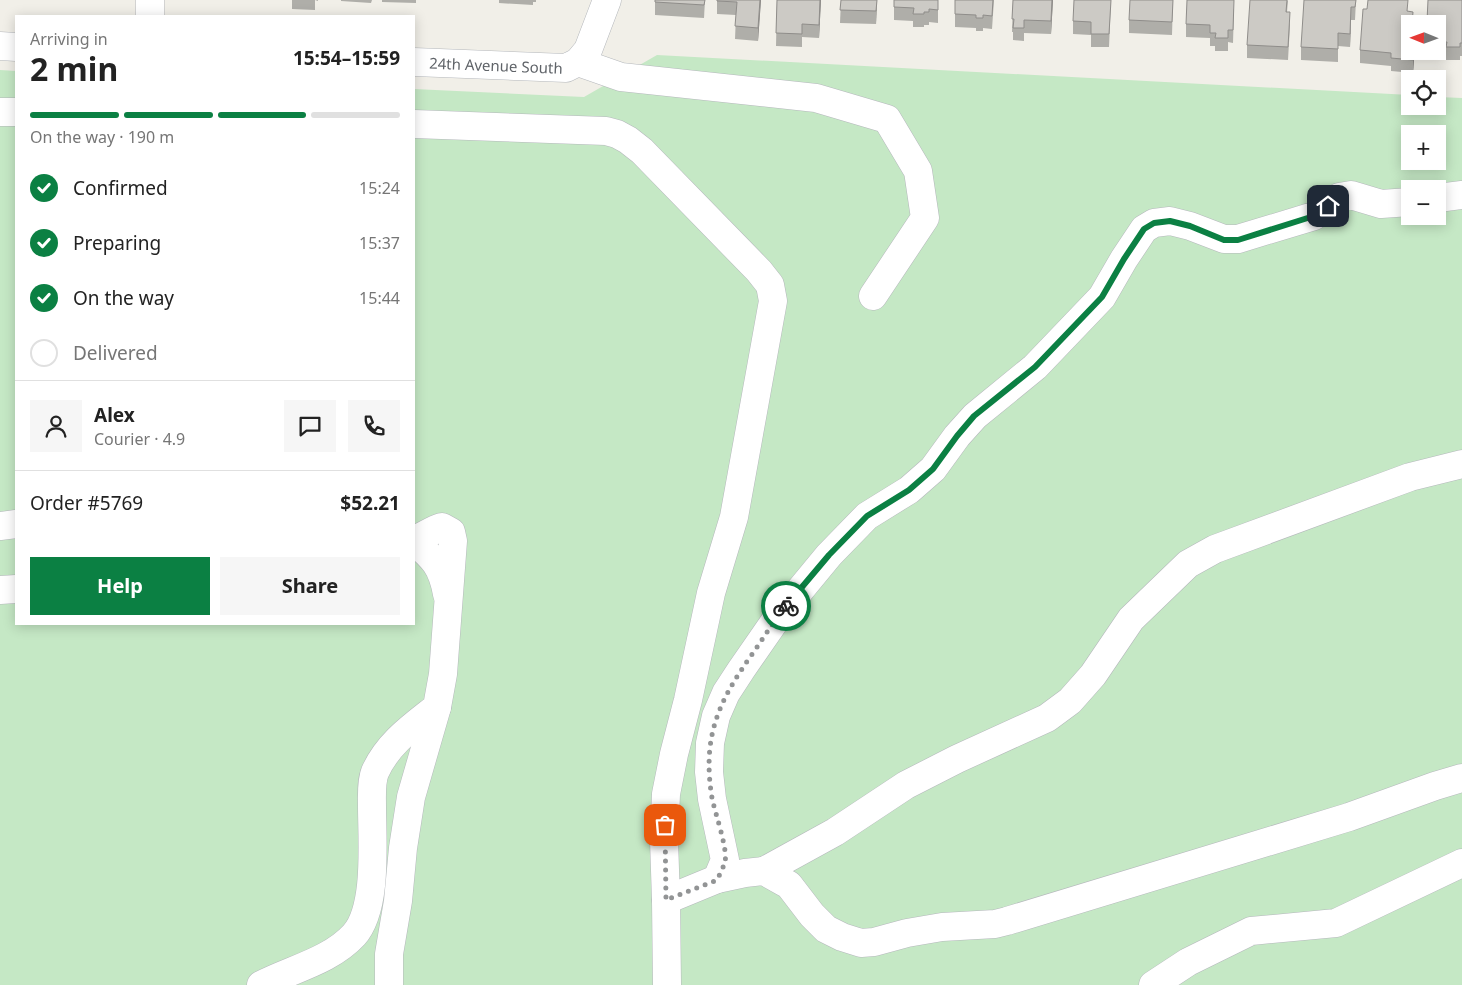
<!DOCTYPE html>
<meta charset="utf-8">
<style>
:root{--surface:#fff;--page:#f6f6f6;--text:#222;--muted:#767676;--line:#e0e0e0;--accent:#0b8043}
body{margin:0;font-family:"Noto Sans",sans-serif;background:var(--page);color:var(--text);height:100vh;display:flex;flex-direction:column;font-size:19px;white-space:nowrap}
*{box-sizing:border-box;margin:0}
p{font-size:16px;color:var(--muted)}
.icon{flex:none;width:28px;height:28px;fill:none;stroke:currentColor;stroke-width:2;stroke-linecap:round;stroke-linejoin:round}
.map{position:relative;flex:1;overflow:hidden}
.drawer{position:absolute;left:15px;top:15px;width:400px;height:610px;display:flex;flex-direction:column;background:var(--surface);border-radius:0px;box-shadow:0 2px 12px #0003}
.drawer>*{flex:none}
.needle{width:32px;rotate:271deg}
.fabs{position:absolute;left:1401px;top:15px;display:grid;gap:10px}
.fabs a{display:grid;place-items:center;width:45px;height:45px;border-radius:0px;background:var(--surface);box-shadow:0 2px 12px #0003;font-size:25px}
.pin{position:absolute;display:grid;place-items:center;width:42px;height:42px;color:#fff;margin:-21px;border-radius:10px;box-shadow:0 2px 8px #0006}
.courier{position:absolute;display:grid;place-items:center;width:50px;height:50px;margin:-25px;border:4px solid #0b8043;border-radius:50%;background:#fff;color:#222;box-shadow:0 1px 6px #0007}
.overview em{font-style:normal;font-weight:700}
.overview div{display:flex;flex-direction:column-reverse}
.overview{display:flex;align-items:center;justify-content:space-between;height:85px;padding:0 15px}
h1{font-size:32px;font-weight:700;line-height:38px}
.bar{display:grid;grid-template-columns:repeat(4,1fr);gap:8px 5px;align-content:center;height:60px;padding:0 15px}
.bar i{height:6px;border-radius:4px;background:var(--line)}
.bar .on{background:var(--accent)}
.bar p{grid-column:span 4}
.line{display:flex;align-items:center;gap:12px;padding:0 15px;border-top:1px solid var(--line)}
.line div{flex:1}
.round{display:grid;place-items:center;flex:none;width:52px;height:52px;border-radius:0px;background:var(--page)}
ol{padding:0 15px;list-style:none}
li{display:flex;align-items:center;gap:15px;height:55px}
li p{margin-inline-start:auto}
li .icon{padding:5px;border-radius:50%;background:var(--accent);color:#fff;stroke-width:4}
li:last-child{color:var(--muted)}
li i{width:28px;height:28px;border:2px solid var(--line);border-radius:50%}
.primary-button{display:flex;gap:10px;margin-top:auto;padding:10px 15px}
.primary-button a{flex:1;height:58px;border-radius:0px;background:var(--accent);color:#fff;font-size:20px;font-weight:700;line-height:58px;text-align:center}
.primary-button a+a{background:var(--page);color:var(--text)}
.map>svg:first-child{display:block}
.green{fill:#c5e8c5;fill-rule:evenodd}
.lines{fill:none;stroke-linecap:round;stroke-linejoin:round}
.minor-casing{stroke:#b5b8bc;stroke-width:29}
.minor{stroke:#fff;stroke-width:28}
.wall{fill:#afaea9}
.shaded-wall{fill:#8f8d8a}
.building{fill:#cccac5;stroke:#8f8d8a}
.done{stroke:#929495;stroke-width:5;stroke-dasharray:0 9}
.route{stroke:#0b8043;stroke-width:6}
.labels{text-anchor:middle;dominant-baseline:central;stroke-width:4;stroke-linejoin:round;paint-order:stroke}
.street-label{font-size:15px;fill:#5f6368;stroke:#fff}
</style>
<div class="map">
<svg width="1462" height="985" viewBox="0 0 1462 985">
<rect width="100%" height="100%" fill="#f1efe8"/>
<path class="green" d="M657,55l753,40v11h28v-9l24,1v887h-1462v-915l16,1v553h398v-535l170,8zM1410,134h28v27h-28zM1410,189h28v27h-28z"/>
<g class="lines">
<defs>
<g id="minor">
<path d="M150,16v-16"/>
<path d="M0,46l16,1"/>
<path id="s1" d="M414,62l152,6 12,-6 10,-12 19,-50"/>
<path d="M578,62l43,15 195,21 71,21 31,52 7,47 -52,78"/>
<path d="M0,112h16"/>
<path d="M414,124l192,7 11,3 11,6 14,11 117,120 11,14 3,16 -39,216 -23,76 -23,107 -14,54 -8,40 -2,46 2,60"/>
<path d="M1438,198l24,-3"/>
<path d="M0,526l16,-2"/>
<path d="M414,541c20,18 28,25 33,53"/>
<path d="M0,590l16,-1"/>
<path d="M764,871l71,-39 71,-47 51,-26 90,-41 23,-17 23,-26 38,-56 57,-55 27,-15 195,-72 52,-13"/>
<path d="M717,879l8,-19 -13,-61 -3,-27 1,-29 6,-27 10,-23 15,-23 36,-52 52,-63 38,-39 42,-26 24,-21 24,-33 18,-20 60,-49 67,-70 22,-38 20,-30 10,-6 16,-2 20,5 34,13h14l76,-23 25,-19 12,-2 30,9 29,-2"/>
<path d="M261,985c31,-16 69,-24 93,-50 24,-27 18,-94 18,-129 0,-11 -1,-24 3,-34 13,-29 38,-46 62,-65l6,-33 10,-133 -2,-9 -9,-5c-10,3 -18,9 -28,13"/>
<path d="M389,985v-31l9,-53 5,-53 8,-51 26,-90"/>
<path d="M667,985l-1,-85 51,-21 28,-6 19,-2 25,14 23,30 14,14 16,8 19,6 13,-1 33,-9 35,-6 53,-3 12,-3 342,-104 86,-31 27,-8"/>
<path d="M1153,985l35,-23 63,-31 85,-8 126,-60"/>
</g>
</defs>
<use href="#minor" class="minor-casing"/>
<use href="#minor" class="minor"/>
</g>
<g class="wall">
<path d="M292,0h26v1l-3,-1v10l-23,-1z"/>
<path d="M341,0h31l-1,3 -30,-2z"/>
<path d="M382,0h34v3l-34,-1z"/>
<path d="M499,0h37v2h-3v3l-34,-2z"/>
<path d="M655,0h50l-1,18 -49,-3z"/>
<path d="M717,0h44l-3,41 -23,-2 1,-24 -19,-1z"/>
<path d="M777,0h44l-2,38 -17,-1v10l-26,-1z"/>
<path d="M841,0h36l-1,24 -36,-1z"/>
<path d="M894,0h44v23l-9,-1v3h-5v2h-11v-6l-19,-1z"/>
<path d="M955,0h39l-2,29 -9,-1v3h-7v-3l-21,-1z"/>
<path d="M1013,0h40l-2,34 -27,-1v8l-11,-1v-8h-1z"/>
<path d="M1111,0l-2,47h-18v-12l-18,-1v-13z"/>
<path d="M1173,0l-1,35 -43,-2v-13z"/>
<path d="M1288,0l-1,12 3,13 -2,35 -41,-2v-13z"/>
<path d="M1356,0l-1,20h-4l-1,27 -12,-1v16l-37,-2v-13z"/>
<path d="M1462,0v56h-2v4h-14v-5h-3v-2l-18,-1v-1h13v-27l-11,-3z"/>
<path d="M1234,9l-1,34 -5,-1v9h-13v-5h-5v-8l-24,-1v-13z"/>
<path d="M1408,11l5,13h-3v18h-3l-1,6 8,13 -1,12 -22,-2v-5l-31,-3v-13z"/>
</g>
<g class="shaded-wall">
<path d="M760,0h1l-3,41v-13z"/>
<path d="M820,0h1l-2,38v-13z"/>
<path d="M877,0l-1,24v-13z"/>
<path d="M1052,0h1l-2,34v-13z"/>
<path d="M1351,7v13l-1,27v-13z"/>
<path d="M1414,51v10l-1,12v-13z"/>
</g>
<g class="building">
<path d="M655,0h50l-1,5 -49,-3z"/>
<path d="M717,0h43l-2,28 -23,-2 2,-24 -20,-1z"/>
<path d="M777,0h43l-1,25 -17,-1v10l-26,-1z"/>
<path d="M841,0h36l-1,11 -36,-1z"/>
<path d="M894,0h44v10l-9,-1v3h-5v2h-11l1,-6 -20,-1z"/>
<path d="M955,0h38l-1,16 -9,-1v3h-7v-3l-21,-1z"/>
<path d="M1013,0h39l-1,21 -27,-1v8h-11l1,-9h-2z"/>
<path d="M1074,0h37l-2,34h-18v-12l-18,-1z"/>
<path d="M1130,0h43l-1,22 -43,-2z"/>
<path d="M1187,0h47l-1,30h-5v8h-13l1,-5h-6v-8l-24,-1z"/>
<path d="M1250,0h37l-1,12h4l-2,35 -41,-2z"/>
<path d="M1304,0h52l-1,7h-4l-1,27 -12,-1v16l-37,-2z"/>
<path d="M1368,0h40l-1,11 6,1 -1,12h-2v5h-3l-1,19h4v3h3v9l-22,-2v-5l-31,-3 3,-41h4z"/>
<path d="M1428,0h34v43h-2v4h-14l1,-5h-4v-2h-5v-16h-15v-3h4z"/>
</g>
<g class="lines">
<path class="done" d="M665,825l1,75 51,-20c3,-6 6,-12 8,-18 3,-13 -10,-49 -13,-64 -10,-61 6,-96 41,-145 11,-16 21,-32 33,-47"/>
<path class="route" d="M786,606l43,-51 38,-39 42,-26 24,-21 24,-33 17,-20 61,-49 67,-70 22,-38 20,-30 10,-6 16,-2 20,5 34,14h14l76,-24 14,-10"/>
</g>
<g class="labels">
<g class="street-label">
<text stroke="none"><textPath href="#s1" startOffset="82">24th Avenue South</textPath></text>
</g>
</g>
</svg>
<div class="fabs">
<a><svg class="needle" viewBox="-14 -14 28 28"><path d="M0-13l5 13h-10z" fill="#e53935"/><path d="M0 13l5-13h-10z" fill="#767676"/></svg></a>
<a><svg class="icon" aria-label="locate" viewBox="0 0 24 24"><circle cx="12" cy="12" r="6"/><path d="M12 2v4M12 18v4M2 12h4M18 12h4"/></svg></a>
<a>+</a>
<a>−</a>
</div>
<div class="pin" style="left:665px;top:825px;background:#ea580c"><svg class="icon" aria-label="bag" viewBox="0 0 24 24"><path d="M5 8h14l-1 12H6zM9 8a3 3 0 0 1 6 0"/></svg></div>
<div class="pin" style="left:1328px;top:206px;background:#1f2937"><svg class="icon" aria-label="home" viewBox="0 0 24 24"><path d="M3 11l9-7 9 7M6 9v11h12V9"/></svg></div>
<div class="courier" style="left:786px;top:606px"><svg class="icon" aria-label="bike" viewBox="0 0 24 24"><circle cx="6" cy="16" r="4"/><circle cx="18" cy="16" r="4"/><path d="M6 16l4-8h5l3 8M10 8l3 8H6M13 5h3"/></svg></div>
<section class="drawer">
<div class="overview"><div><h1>2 min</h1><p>Arriving in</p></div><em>15:54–15:59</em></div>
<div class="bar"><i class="on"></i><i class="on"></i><i class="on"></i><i></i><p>On the way · 190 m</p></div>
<ol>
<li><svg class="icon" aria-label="check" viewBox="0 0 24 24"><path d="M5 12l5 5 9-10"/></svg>Confirmed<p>15:24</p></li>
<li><svg class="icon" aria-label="check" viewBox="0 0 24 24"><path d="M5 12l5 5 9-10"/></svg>Preparing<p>15:37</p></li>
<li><svg class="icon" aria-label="check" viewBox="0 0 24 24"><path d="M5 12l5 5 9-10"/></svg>On the way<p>15:44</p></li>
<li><i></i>Delivered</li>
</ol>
<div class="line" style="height:90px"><a class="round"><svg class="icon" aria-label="person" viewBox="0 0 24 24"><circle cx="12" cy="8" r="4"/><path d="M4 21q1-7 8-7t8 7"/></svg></a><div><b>Alex</b><p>Courier · 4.9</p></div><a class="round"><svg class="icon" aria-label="chat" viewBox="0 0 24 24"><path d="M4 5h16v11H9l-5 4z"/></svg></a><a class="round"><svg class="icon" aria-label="phone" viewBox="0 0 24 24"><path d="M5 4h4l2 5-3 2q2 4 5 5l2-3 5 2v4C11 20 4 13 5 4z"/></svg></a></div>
<div class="line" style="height:65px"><div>Order #5769</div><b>$52.21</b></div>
<div class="primary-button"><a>Help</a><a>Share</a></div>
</section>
</div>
